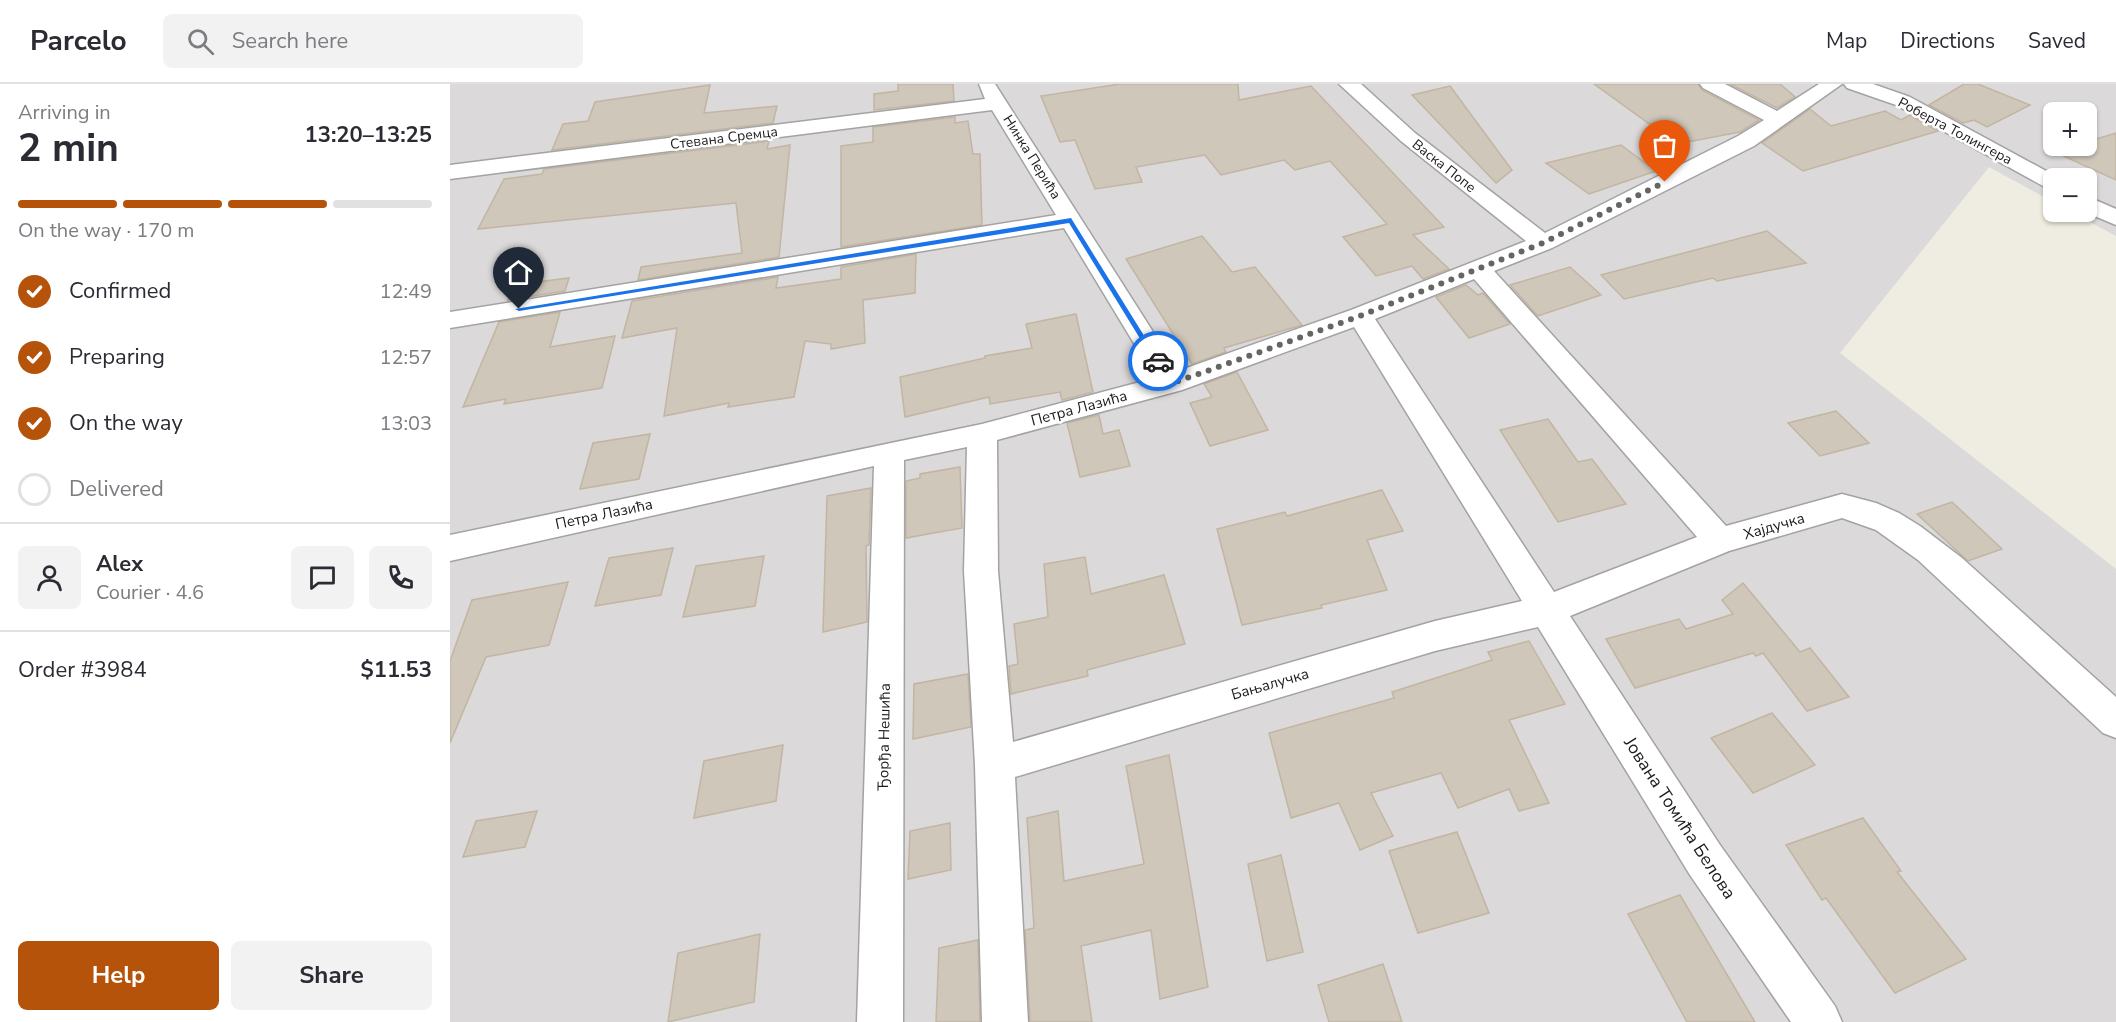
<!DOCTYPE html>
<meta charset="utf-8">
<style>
:root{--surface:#fff;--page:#f2f2f3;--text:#2b2b33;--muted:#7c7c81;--line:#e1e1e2;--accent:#b45309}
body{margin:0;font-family:"Nunito Sans",sans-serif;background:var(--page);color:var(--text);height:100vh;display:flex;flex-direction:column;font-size:22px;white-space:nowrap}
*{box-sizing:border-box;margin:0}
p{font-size:20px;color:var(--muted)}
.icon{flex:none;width:33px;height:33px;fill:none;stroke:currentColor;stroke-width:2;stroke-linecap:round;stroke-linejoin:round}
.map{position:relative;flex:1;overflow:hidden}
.side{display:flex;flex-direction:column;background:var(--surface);width:450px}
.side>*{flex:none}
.controls{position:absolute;left:1593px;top:18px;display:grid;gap:12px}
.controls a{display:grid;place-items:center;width:54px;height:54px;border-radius:9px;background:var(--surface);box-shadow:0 2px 4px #0004;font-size:30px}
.pin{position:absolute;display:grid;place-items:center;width:51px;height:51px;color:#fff;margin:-62px -26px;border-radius:50% 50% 50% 0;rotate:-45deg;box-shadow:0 0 6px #0007}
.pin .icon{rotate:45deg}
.courier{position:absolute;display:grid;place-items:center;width:60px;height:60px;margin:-30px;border:4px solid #1a73e8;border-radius:50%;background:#fff;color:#222;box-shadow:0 2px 8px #0007}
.summary em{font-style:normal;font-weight:700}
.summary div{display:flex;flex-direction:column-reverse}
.summary{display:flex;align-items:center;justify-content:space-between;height:102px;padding:0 18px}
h1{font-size:39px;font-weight:700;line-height:45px}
.bar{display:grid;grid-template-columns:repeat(4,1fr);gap:9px 6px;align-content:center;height:72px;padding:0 18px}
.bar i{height:8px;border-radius:4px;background:var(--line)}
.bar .selected{background:var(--accent)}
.bar p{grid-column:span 4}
.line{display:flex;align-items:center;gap:15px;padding:0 18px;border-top:2px solid var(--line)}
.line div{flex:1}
.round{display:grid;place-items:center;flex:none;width:63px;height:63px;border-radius:9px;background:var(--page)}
ol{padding:0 18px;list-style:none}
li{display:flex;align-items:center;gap:18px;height:66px}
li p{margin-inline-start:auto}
li .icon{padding:6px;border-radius:50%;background:var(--accent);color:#fff;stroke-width:4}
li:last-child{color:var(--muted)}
li i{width:33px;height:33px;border:3px solid var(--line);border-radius:50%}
.button{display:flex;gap:12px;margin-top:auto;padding:12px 18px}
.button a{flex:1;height:69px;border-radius:9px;background:var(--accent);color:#fff;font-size:24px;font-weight:700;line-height:69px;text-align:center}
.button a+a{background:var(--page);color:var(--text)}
header{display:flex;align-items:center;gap:36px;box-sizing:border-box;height:84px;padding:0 30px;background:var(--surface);border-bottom:2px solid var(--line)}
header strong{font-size:28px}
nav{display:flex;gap:33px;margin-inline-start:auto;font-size:21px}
.search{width:420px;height:54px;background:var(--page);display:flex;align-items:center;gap:15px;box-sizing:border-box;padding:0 21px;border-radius:9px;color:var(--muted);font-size:22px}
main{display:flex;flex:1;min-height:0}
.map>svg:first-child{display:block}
.residential{fill:#dbd9d9;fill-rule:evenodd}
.building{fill:#cfc7ba;stroke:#c2b5a2;stroke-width:1.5}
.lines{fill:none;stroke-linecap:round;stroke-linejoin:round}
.street-casing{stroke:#a3a3a3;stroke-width:3}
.street{fill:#fff;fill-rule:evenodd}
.route{fill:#1a73e8}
.done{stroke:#666561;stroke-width:6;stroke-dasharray:0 10.8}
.labels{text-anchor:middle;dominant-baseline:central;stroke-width:5;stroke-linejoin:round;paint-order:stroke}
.far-street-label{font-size:14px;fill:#1c1c1c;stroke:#fff}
.street-label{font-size:15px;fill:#1c1c1c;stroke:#fff}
.near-street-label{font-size:18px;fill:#1c1c1c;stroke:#fff}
</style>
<header>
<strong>Parcelo</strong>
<div class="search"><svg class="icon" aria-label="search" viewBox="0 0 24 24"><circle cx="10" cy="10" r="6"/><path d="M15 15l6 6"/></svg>Search here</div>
<nav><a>Map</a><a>Directions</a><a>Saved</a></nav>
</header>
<main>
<section class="side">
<div class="summary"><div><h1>2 min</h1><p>Arriving in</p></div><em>13:20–13:25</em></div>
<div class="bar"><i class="selected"></i><i class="selected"></i><i class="selected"></i><i></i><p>On the way · 170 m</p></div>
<ol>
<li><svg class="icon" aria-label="check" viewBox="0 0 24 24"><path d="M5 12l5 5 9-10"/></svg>Confirmed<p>12:49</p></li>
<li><svg class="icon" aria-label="check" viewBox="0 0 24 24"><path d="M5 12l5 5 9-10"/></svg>Preparing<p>12:57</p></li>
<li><svg class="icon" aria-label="check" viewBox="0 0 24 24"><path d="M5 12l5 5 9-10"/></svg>On the way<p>13:03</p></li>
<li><i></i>Delivered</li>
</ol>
<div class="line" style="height:108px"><a class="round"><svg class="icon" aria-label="person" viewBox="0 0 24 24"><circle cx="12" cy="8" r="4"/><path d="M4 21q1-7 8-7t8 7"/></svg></a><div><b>Alex</b><p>Courier · 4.6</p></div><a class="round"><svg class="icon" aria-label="chat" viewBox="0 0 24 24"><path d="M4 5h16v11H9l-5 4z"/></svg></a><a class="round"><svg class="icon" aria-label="phone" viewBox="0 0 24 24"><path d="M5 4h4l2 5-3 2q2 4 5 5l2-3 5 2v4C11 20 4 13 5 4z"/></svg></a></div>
<div class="line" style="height:78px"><div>Order #3984</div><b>$11.53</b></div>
<div class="button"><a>Help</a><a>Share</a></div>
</section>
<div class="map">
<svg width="1666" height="938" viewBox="0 0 1666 938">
<rect width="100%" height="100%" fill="#efede1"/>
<path class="residential" d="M0,0h1666v152l-45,-24h15v-34h-32l-1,24 -64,-35 -149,186 276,216v453h-1666zM1604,28h32v34h-32z"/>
<g class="building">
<path d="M448,0h55l1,17 -80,9v-16l24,-3z"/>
<path d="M670,0h118l1,16 72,-14 133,141 -31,8 36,34 -26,10 -11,-13 -36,10 -33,-39 44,-13 -57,-63 -35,9 -11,-10 -63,15 -16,-20 -69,12 6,15 -47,7 -20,-49 -15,2 -19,-46z"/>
<path d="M1144,0h104l4,6 57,30 -19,12 -63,12z"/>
<path d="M1280,0h50l15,13 -18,11z"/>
<path d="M1514,0h14l52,21 -43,22 -13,-7 -11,3 -34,-18z"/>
<path d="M260,1l-6,28 73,-7 -4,17 -221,27 11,-26 25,-3 7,-19z"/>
<path d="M1000,2l62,84 -16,13 -84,-88z"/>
<path d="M1360,25l21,17 54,-15 16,9 9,-5 28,16 -135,40 -41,-28z"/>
<path d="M505,33v6l13,-2 5,33h7l2,71 -141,22v-101l32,-4v-15z"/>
<path d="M1666,49v47l-61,-28 31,-6v-4z"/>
<path d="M319,57l-2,8 23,-4 -11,112 -141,23 3,-13 101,-14 -6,-50 -258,26 26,-50 38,-5 2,-5z"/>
<path d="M1171,61l35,26 -67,23 -43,-31z"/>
<path d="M1317,147l39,32 -89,18 -4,-3 -89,21 -23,-24z"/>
<path d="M752,152l30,36 23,-5 47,58 -78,23 2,4 -34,12 -66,-105z"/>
<path d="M466,170l-1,39 -52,7 2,43 -34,6v-5l-26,-3 -11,56 -66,10 1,-4 -65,13 13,-88 -55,10 10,-37 146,-24 -2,11 65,-9v-12z"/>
<path d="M1120,183l31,28 -63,21 -28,-31z"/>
<path d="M119,194l-4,13 -57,9 6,-15z"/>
<path d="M1016,201l12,10 5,-2 27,31 -41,14 -33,-41z"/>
<path d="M110,228l-10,35 65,-11 -13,52 -98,16 2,-5 -43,8 36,-85z"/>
<path d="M626,230l17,78 -31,8 -2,-8 -70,12 -1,-7 -84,20 -5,-40 85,-19v-2l47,-8 -6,-24z"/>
<path d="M787,288l31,58 -58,16 -20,-43 22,-6 -8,-13z"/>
<path d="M1386,327l33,32 -49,13 -32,-33z"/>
<path d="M649,331l4,19 16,-4 11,36 -50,11 -13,-54z"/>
<path d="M1098,335l30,43 14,-3 34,45 -68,18 -58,-92z"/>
<path d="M200,350l-11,45 -59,10 13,-46z"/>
<path d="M510,383l2,61 -56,10v-57l14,-3v-4z"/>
<path d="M421,404l-2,57 -3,1 1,76 -44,10 4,-136z"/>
<path d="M932,406l21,41 -36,9 20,50 -66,15 1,3 -80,17 -25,-96 68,-17 2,4z"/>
<path d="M1502,418l50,47 -34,12 -51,-47z"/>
<path d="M223,464l-12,47 -66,11 14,-48z"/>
<path d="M314,472l-9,50 -72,11 13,-51z"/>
<path d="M635,473l6,37 73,-19 21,69 -98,26 1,6 -77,18 -2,-28 9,-2 -4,-40 34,-7 -4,-53z"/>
<path d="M118,498l-19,63 -63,12 -36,86v-82l22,-61z"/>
<path d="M1293,499l57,69 10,-4 39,49 -42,14 -44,-58 -7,3 -3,-3 -118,35 -29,-49 73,-20 7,10 47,-15 -11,-14z"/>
<path d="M1079,557l36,63 -56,16 40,83 -30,8 -10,-22 -51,19 -17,-35 -70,20 22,43 -33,14 -21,-47 -48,15 -22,-85 125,-35 -2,-6 100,-32 -4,-8z"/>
<path d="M518,590l3,53 -58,12 1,-55z"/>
<path d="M1322,629l43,52 -62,28 -42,-55z"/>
<path d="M333,661l-7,56 -82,17 10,-57z"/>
<path d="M719,671l39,232 -48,12 -9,-69 -70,16 11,76h-62l-5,-92 9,-2 -7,-110 31,-7 6,70 80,-17 -18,-98z"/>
<path d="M87,727l-12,36 -62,10 13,-36z"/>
<path d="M1413,734l38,53 -4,1 69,87 -71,34 -69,-95 -4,2 -36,-55z"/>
<path d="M500,739l1,47 -43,9 2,-48z"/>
<path d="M1007,748l32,81 -71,20 -29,-82z"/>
<path d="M831,771l22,97 -36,9 -19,-97z"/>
<path d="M1230,811l75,127h-68l-59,-108z"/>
<path d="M310,850l-6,68 -86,20 10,-69z"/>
<path d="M528,856l2,82h-44l3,-74z"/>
<path d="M933,880l19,58h-73l-11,-37z"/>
</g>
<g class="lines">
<defs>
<g id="street">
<path d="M529,0h16l183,287 173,-61 175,-69 -125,-100 -62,-57h22l54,49 130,100 193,-97 26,-16 -61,-32 -3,-4h25l52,27 42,-27h23l-88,62 -202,102 -58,23 232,255 116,-32 34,9 23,10 21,13 42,32 154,139v41l-13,-5 -185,-173 -42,-30 -34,-12 -113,33 -159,65 150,229 115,161 7,16h-51l-101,-147 -152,-248 -103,24 -420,126 13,245h-46l-7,-257 -11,-194 3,-124 -63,13 -1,562h-46l17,-556 -424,95v-26l532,-111 173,-46 -91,-150 -614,100v-16l606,-97 -64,-105 -542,69v-14l535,-66zM1024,195l223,258 -143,55 -179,-273zM904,243l168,274 -87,20 -422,121 -15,-171 -1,-131 185,-50z"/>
<path d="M1394,0h29l37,13 149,81h-5v14l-158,-87 -49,-17z"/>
<path d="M1636,112l30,13v16l-31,-13z"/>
</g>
</defs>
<use href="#street" class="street-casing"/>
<use href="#street" class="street"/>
</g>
<path class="route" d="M621,134l90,145h-6l-86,-140 -550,88 -4,-2z"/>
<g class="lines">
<path class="done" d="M708,277l14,22 21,-7 167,-60 183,-73 122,-61"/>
</g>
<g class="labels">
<g class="far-street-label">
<text transform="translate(1505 47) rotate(28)">Роберта Толингера</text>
<text transform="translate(274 54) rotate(-7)">Стевана Сремца</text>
<text transform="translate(582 73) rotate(58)">Нинка Перића</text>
<text transform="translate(994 82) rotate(38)">Васка Попе</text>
</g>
<g class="street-label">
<text transform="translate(629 324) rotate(-15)">Петра Лазића</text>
<text transform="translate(154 430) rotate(-12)">Петра Лазића</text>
<text transform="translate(1324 442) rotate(-16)">Хајдучка</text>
<text transform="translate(820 600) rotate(-16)">Бањалучка</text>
<text transform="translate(434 653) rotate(-89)">Ђорђа Нешића</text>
</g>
<g class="near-street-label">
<text transform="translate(1230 734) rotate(57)">Јована Томића Белова</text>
</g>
</g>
</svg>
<div class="controls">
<a>+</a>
<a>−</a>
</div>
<div class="pin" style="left:1215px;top:98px;background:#ea580c"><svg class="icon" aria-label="bag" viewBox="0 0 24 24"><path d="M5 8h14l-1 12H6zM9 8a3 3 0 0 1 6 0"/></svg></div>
<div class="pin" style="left:69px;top:225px;background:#1f2937"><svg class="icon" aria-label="home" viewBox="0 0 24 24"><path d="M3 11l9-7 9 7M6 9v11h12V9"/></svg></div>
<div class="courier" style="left:708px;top:277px"><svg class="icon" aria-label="car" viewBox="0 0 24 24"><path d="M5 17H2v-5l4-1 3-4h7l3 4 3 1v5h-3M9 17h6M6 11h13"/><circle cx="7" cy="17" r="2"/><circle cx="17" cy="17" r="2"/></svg></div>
</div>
</main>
